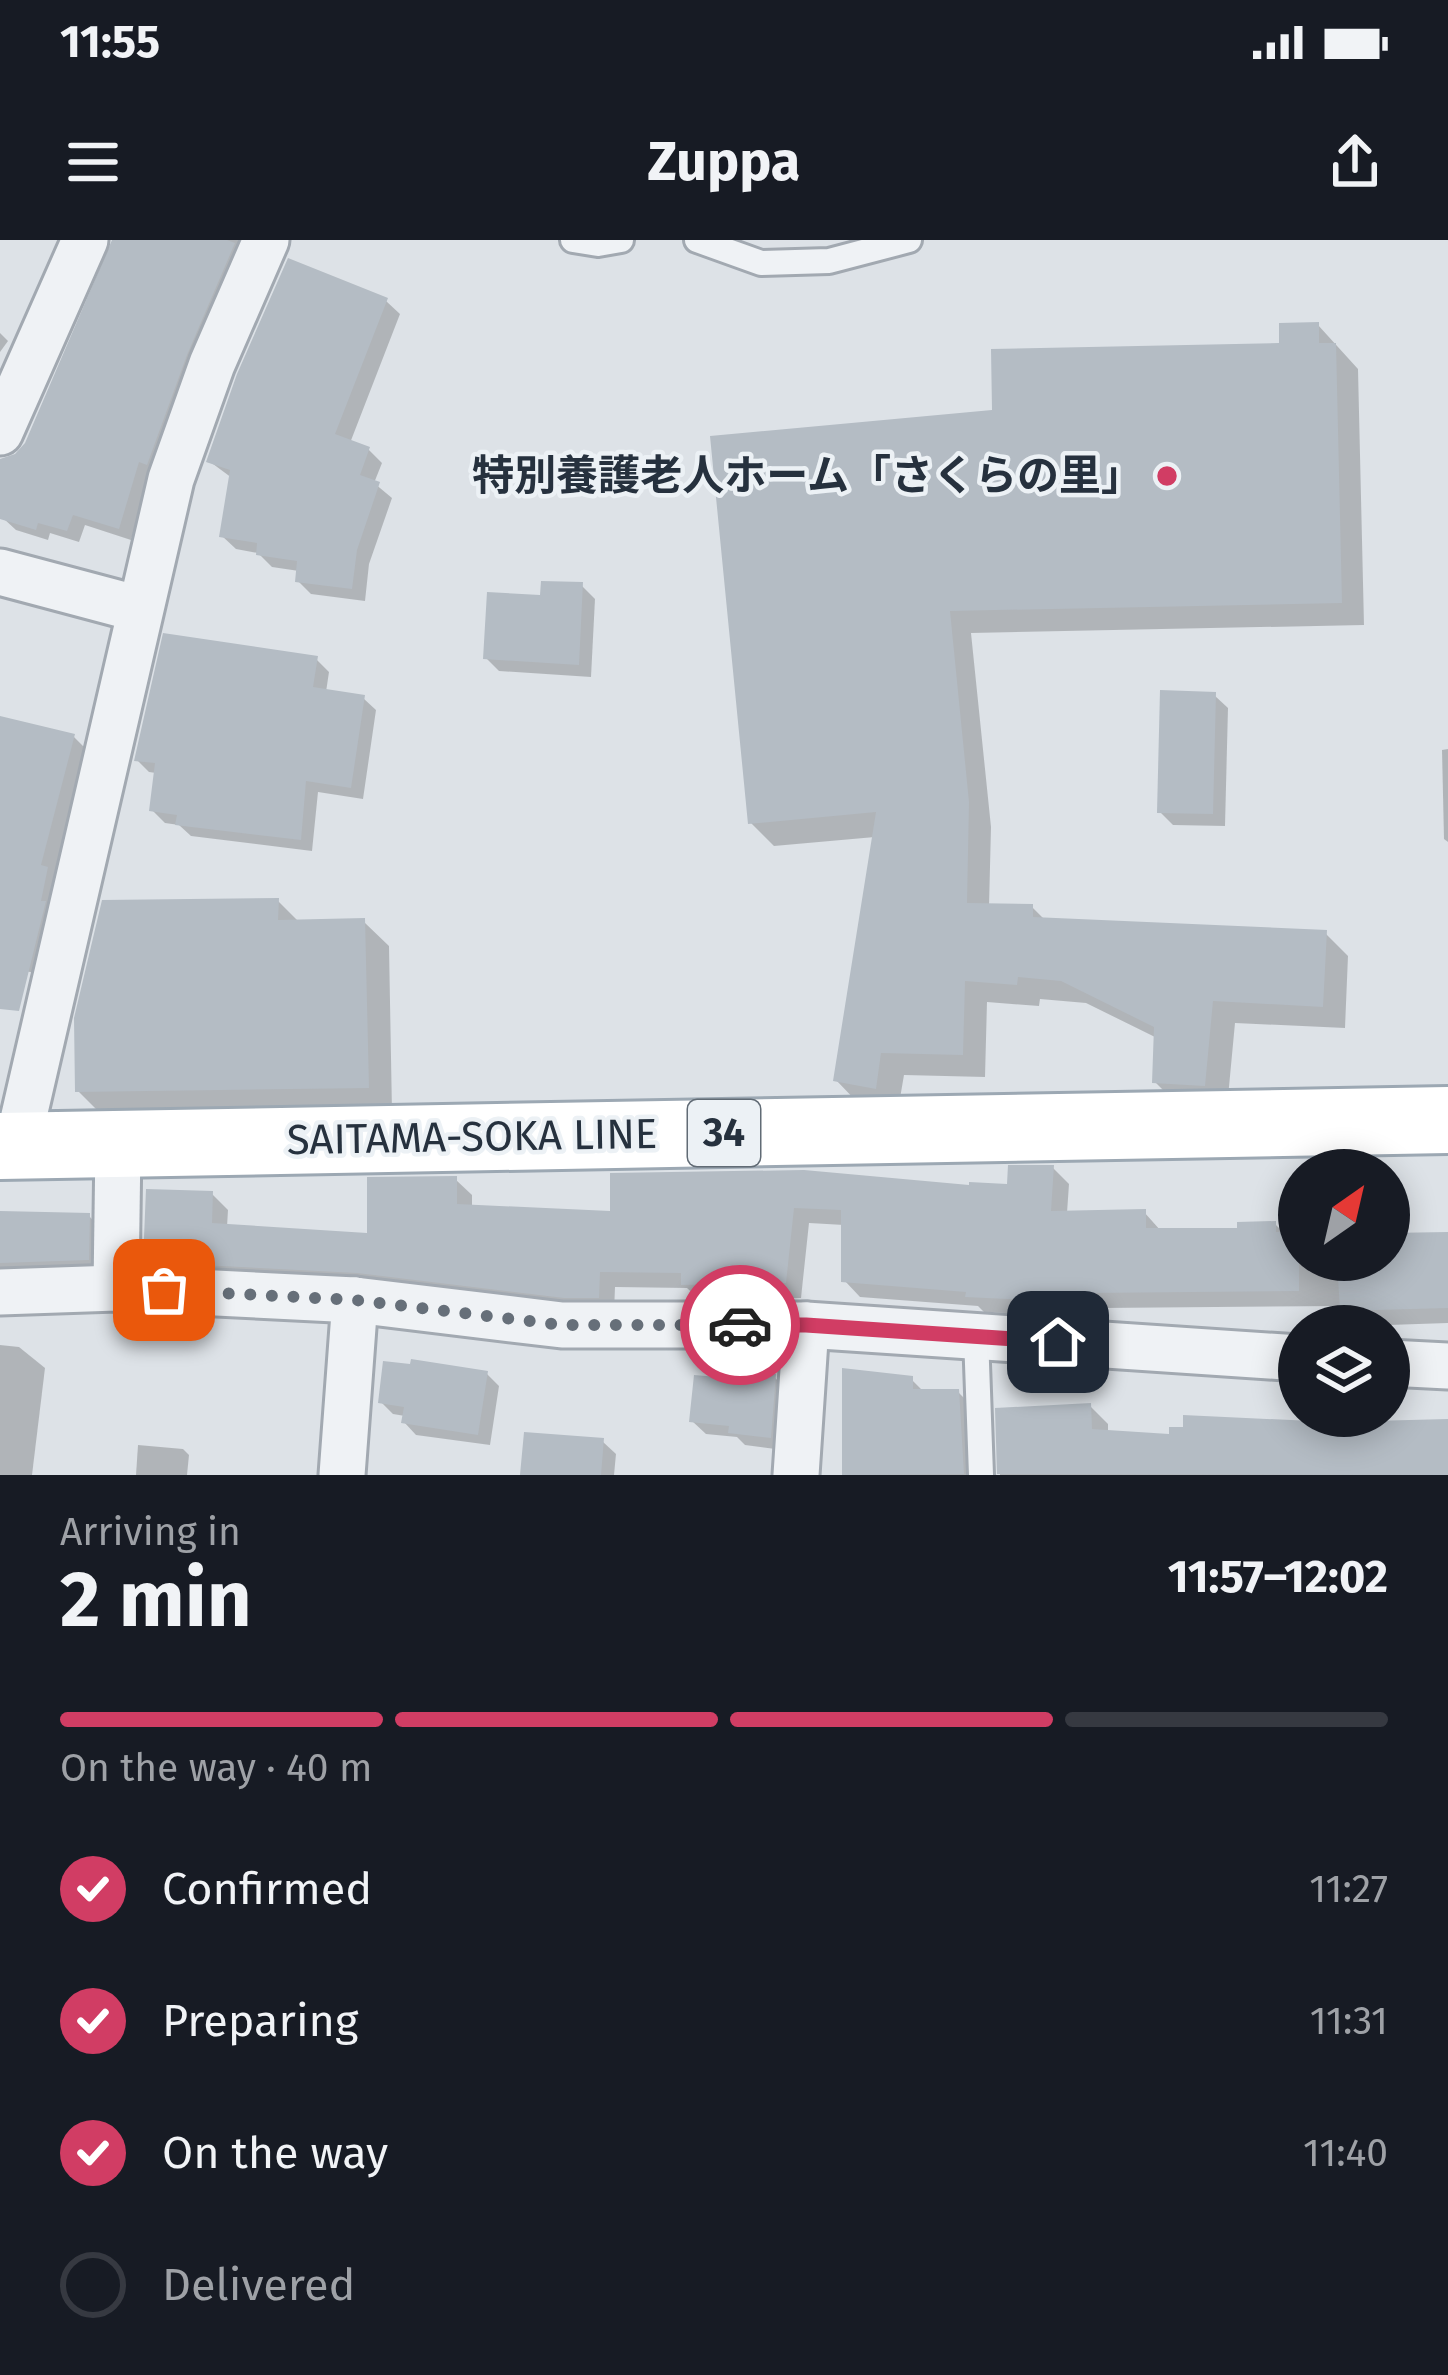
<!DOCTYPE html>
<meta charset="utf-8">
<style>
:root{--surface:#171b24;--page:#20242c;--text:#f1f3f6;--muted:#9ea1a6;--line:#363941;--accent:#d13d64}
body{margin:0;font-family:"Fira Sans","Noto Sans JP",sans-serif;background:var(--page);color:var(--text);height:100vh;display:flex;flex-direction:column;font-size:45px;white-space:nowrap}
*{box-sizing:border-box;margin:0}
p{font-size:39px;color:var(--muted)}
.icon{flex:none;width:66px;height:66px;fill:none;stroke:currentColor;stroke-width:2;stroke-linecap:round;stroke-linejoin:round}
.map{position:relative;height:1235px;overflow:hidden}
.details{display:flex;flex-direction:column;background:var(--surface);flex:1}
.details>*{flex:none}
.needle{width:78px;rotate:34deg}
.fabs{position:absolute;left:1278px;top:909px;display:grid;gap:24px}
.fabs a{display:grid;place-items:center;width:132px;height:132px;border-radius:50%;background:var(--surface);box-shadow:0 6px 30px #0003;font-size:60px}
.pin{position:absolute;display:grid;place-items:center;width:102px;height:102px;color:#fff;margin:-51px;border-radius:24px;box-shadow:0 6px 18px #0006}
.courier{position:absolute;display:grid;place-items:center;width:120px;height:120px;margin:-60px;border:9px solid #d13d64;border-radius:50%;background:#fff;color:#222;box-shadow:0 3px 15px #0007}
.summary em{font-style:normal;font-weight:700}
.summary div{display:flex;flex-direction:column-reverse}
.summary{display:flex;align-items:center;justify-content:space-between;height:204px;padding:0 60px}
h1{font-size:78px;font-weight:700;line-height:90px}
.bar{display:grid;grid-template-columns:repeat(4,1fr);gap:18px 12px;align-content:center;height:144px;padding:0 60px}
.bar i{height:15px;border-radius:9px;background:var(--line)}
.bar .current{background:var(--accent)}
.bar p{grid-column:span 4}
ol{padding:0 60px;list-style:none}
li{display:flex;align-items:center;gap:36px;height:132px}
li p{margin-inline-start:auto}
li .icon{padding:12px;border-radius:50%;background:var(--accent);color:#fff;stroke-width:4}
li:last-child{color:var(--muted)}
li i{width:66px;height:66px;border:6px solid var(--line);border-radius:50%}
.status{display:flex;justify-content:space-between;align-items:center;height:84px;padding:0 60px;background:var(--surface);direction:ltr}
.status svg{height:33px;fill:currentColor}
header{display:flex;justify-content:space-between;align-items:center;height:156px;padding:0 60px;background:var(--surface);font-size:54px;font-weight:700}
.map>svg:first-child{display:block}
.shadow{fill:#0003}
.building{fill:#b4bcc4}
.lines{fill:none;stroke-linecap:round;stroke-linejoin:round}
.service-casing{stroke:#a2a9b1;stroke-width:30}
.minor-casing{stroke:#a2a9b1;stroke-width:51}
.primary-casing{stroke:#9ca8b3;stroke-width:72}
.service{stroke:#eff2f5;stroke-width:24}
.minor{stroke:#eff2f5;stroke-width:45}
.primary{stroke:#fff;stroke-width:66}
.done{stroke:#666f79;stroke-width:12;stroke-dasharray:0 21.6}
.route{stroke:#d13d64;stroke-width:15}
.poi-dot{fill:#d13d64;stroke:#ecf1f5;stroke-width:4.5}
.labels{text-anchor:middle;dominant-baseline:central;stroke-width:9;stroke-linejoin:round;paint-order:stroke}
.shield{fill:#ecf1f5;stroke:#616b75;stroke-width:3}
.shield-label{font-size:39px;font-weight:bold;fill:#26313e}
.poi-label{font-size:42px;font-weight:bold;fill:#26313e;stroke:#ecf1f5;text-anchor:end}
.street-label{font-size:42px;fill:#26313e;stroke:#ecf1f5}
</style>
<div class="status"><b>11:55</b><svg viewBox="0 0 49 12"><path d="M0 12V9h3v3zM5 12V6h3v6zM10 12V3h3v9zM15 12V0h3v12zM26 1h20v11H26zM47 4h2v5h-2z"/></svg></div>
<header><svg class="icon" aria-label="menu" viewBox="0 0 24 24"><path d="M4 6h16M4 12h16M4 18h16"/></svg>Zuppa<svg class="icon" aria-label="share" viewBox="0 0 24 24"><path d="M12 15V3M7 8l5-5 5 5M5 13v7h14v-7"/></svg></header>
<div class="map">
<svg width="1448" height="1235" viewBox="0 0 1448 1235">
<rect width="100%" height="100%" fill="#dde2e7"/>
<g class="shadow">
<path d="M114,0h140l-103,232 -20,68 -46,-15 -6,17 -29,-9 -2,7 -32,-10 -13,-12 -3,-53 17,-8 10,-12z"/>
<path d="M386,61l14,13 -50,129 18,6 14,14 -8,20 18,15 -23,66 -4,37 -54,-7 -13,-13 1,-10 -27,-4 -14,-14 -22,-4 -14,-13 10,-58 -23,-17z"/>
<path d="M1318,85l40,44 6,256 -393,8 20,194 -2,80h43l13,13 280,13 23,23 -3,72 -110,-5 -8,85 -49,-3 -23,-23 2,-44 -71,-35 -46,-4 -1,7 -52,-4 -2,75 -81,-2 -6,35 -39,-6 -23,-24 39,-243 -101,9 -23,-23 245,-410 286,-67z"/>
<path d="M0,93l8,8 -8,11z"/>
<path d="M581,345l14,14 -4,78 -92,-6 -13,-13 57,-60z"/>
<path d="M316,419l13,13 -3,20 37,6 13,12 -13,89 -45,-7 -6,59 -121,-15 -12,-11 -14,-2 -13,-13 4,-37 -7,-1 -12,-12z"/>
<path d="M1214,455l14,13 -3,118 -52,-1 -13,-13z"/>
<path d="M0,480l74,17 14,14 -33,127 6,6 -16,91 -45,-9z"/>
<path d="M1448,509v93l-4,-3 -2,-89z"/>
<path d="M278,661l22,22 64,-1 25,24 3,166 -289,4 -25,-25z"/>
<path d="M1053,928l16,16 -2,29 77,-1 17,19h79l35,-7 11,11h13v25h90v-24l59,-2v89l-89,3 -17,-20 -240,2 1,23 -35,-2 -14,-14 -70,-3 -6,-6 -118,-9 -16,-17v-55l-35,-2 -8,75 -101,2 -13,-12 -72,-1 -1,26 -451,-36 -17,-16 66,-67 16,16 -1,17 143,9 85,-57 17,16v13l141,6 397,-27z"/>
<path d="M0,974l89,2 13,14v43l-102,1z"/>
<path d="M0,1105l19,2 26,21 -13,107h-32z"/>
<path d="M845,1131l66,8 13,13h34l18,18 4,65h-135z"/>
<path d="M487,1134l12,12 -9,59 -74,-10 -12,-13 1,-6 -12,-2 -12,-12z"/>
<path d="M774,1137l14,13 -5,60 -38,-5 -8,-8 -31,-3 -14,-13z"/>
<path d="M1090,1166l18,18v9l64,4 161,-12 115,-3v53h-448l-2,-64z"/>
<path d="M602,1201l14,13 -2,21h-91z"/>
<path d="M138,1205l45,4 6,6 -2,20h-51z"/>
</g>
<g class="building">
<path d="M112,0h115l8,3 -48,112 -40,110 -8,-3 -20,67 -46,-14 -6,16 -29,-8 -2,7 -36,-11v-60l15,-5 10,-11z"/>
<path d="M288,18l100,40 -53,136 35,13 -10,28 20,7 -23,68 -5,39 -57,-7 2,-21 -41,-6 1,-12 -38,-6 11,-67 -24,-8 31,-88z"/>
<path d="M1319,82v21h17l6,260 -392,8 19,191 -2,101 66,1v13l294,13 -4,77 -110,-6 -8,85 -53,-3 2,-56 -93,-46 -43,-4 -1,8 -52,-4 -2,74 -82,-2 -5,36 -43,-8 43,-269 -128,12 -38,-388 282,-26 -1,-61 288,-6v-20z"/>
<path d="M541,341l42,1 -4,83 -96,-6 4,-67 53,3z"/>
<path d="M163,393l155,23 -5,31 52,8 -14,93 -45,-7 -5,59 -126,-15 2,-10 -28,-4 6,-48 -21,-2z"/>
<path d="M1160,450l56,2 -3,122 -56,-1z"/>
<path d="M0,476l75,18 -34,131 7,2 -7,34h5l-27,110 -19,-2z"/>
<path d="M279,658l-1,22 87,-2 4,170 -294,4 -1,-74 28,-118z"/>
<path d="M1008,925h46l-3,46 95,-2v19h91v-6l39,-1v11h23v59l-212,2 1,24 -39,-3 -1,-13 -83,-4 1,-5 -125,-10v-72l-47,-2 -8,75 -105,2v-12l-81,-1 -1,26h-35l-207,-25 -214,-11 3,-73 67,2 -1,32 155,10v-56l90,-1v28l153,7v-38l194,-3 165,15v-3l38,2z"/>
<path d="M0,971l90,2 -1,47 -89,3z"/>
<path d="M1448,992v76l-108,3 -3,-51h52v-27z"/>
<path d="M411,1119l77,12 -10,64 -77,-12 3,-16 -26,-4 5,-42 27,3z"/>
<path d="M719,1128l57,6 -5,64 -43,-5 1,-7 -40,-4 5,-47 24,2z"/>
<path d="M842,1128l71,8v13h46l5,85 -122,1z"/>
<path d="M1091,1163l1,26 77,5v-7h14v-12l150,7 115,-3v56l-451,-1 -2,-66z"/>
<path d="M524,1192l80,6 -3,37h-81z"/>
</g>
<g class="lines">
<defs>
<g id="service">
<path d="M573,0l25,4 23,-4"/>
<path d="M697,0l64,23 68,-2 80,-21"/>
<path d="M976,1096l5,139"/>
</g>
<g id="minor">
<path d="M0,192l85,-192"/>
<path d="M0,332l139,37"/>
<path d="M17,906l154,-667 41,-115 54,-124"/>
<path d="M116,1048l2,-144"/>
<path d="M0,1052l116,-4 239,12 207,25h244l493,33"/>
<path d="M1389,1123l59,3"/>
<path d="M342,1235l13,-175"/>
<path d="M796,1235l10,-150"/>
</g>
<path id="primary" d="M0,906l1448,-26"/>
</defs>
<use href="#service" class="service-casing"/>
<use href="#minor" class="minor-casing"/>
<use href="#primary" class="primary-casing"/>
<use href="#service" class="service"/>
<use href="#minor" class="minor"/>
<use href="#primary" class="primary"/>
</g>
<g class="lines">
<path class="done" d="M164,1050l191,10 207,25h178"/>
<path class="route" d="M740,1085h66l252,17"/>
</g>
<circle class="poi-dot" cx="1167" cy="236" r="12"/>
<g class="labels">
<rect class="shield" x="688" y="860" width="72" height="66" rx="9"/>
<g class="shield-label">
<text x="724" y="893">34</text>
</g>
<g class="poi-label">
<text x="1143" y="236">特別養護老人ホーム「さくらの里」</text>
</g>
<g class="street-label">
<text transform="translate(472 897) rotate(-1)">SAITAMA-SOKA LINE</text>
</g>
</g>
</svg>
<div class="fabs">
<a><svg class="needle" viewBox="-14 -14 28 28"><path d="M0-13l5 13h-10z" fill="#e53935"/><path d="M0 13l5-13h-10z" fill="#9ea1a6"/></svg></a>
<a><svg class="icon" aria-label="layers" viewBox="0 0 24 24"><path d="M12 4l9 5-9 5-9-5zM3 14l9 5 9-5"/></svg></a>
</div>
<div class="pin" style="left:164px;top:1050px;background:#ea580c"><svg class="icon" aria-label="bag" viewBox="0 0 24 24"><path d="M5 8h14l-1 12H6zM9 8a3 3 0 0 1 6 0"/></svg></div>
<div class="pin" style="left:1058px;top:1102px;background:#1f2937"><svg class="icon" aria-label="home" viewBox="0 0 24 24"><path d="M3 11l9-7 9 7M6 9v11h12V9"/></svg></div>
<div class="courier" style="left:740px;top:1085px"><svg class="icon" aria-label="car" viewBox="0 0 24 24"><path d="M5 17H2v-5l4-1 3-4h7l3 4 3 1v5h-3M9 17h6M6 11h13"/><circle cx="7" cy="17" r="2"/><circle cx="17" cy="17" r="2"/></svg></div>
</div>
<section class="details">
<div class="summary"><div><h1>2 min</h1><p>Arriving in</p></div><em>11:57–12:02</em></div>
<div class="bar"><i class="current"></i><i class="current"></i><i class="current"></i><i></i><p>On the way · 40 m</p></div>
<ol>
<li><svg class="icon" aria-label="check" viewBox="0 0 24 24"><path d="M5 12l5 5 9-10"/></svg>Confirmed<p>11:27</p></li>
<li><svg class="icon" aria-label="check" viewBox="0 0 24 24"><path d="M5 12l5 5 9-10"/></svg>Preparing<p>11:31</p></li>
<li><svg class="icon" aria-label="check" viewBox="0 0 24 24"><path d="M5 12l5 5 9-10"/></svg>On the way<p>11:40</p></li>
<li><i></i>Delivered</li>
</ol>
</section>
